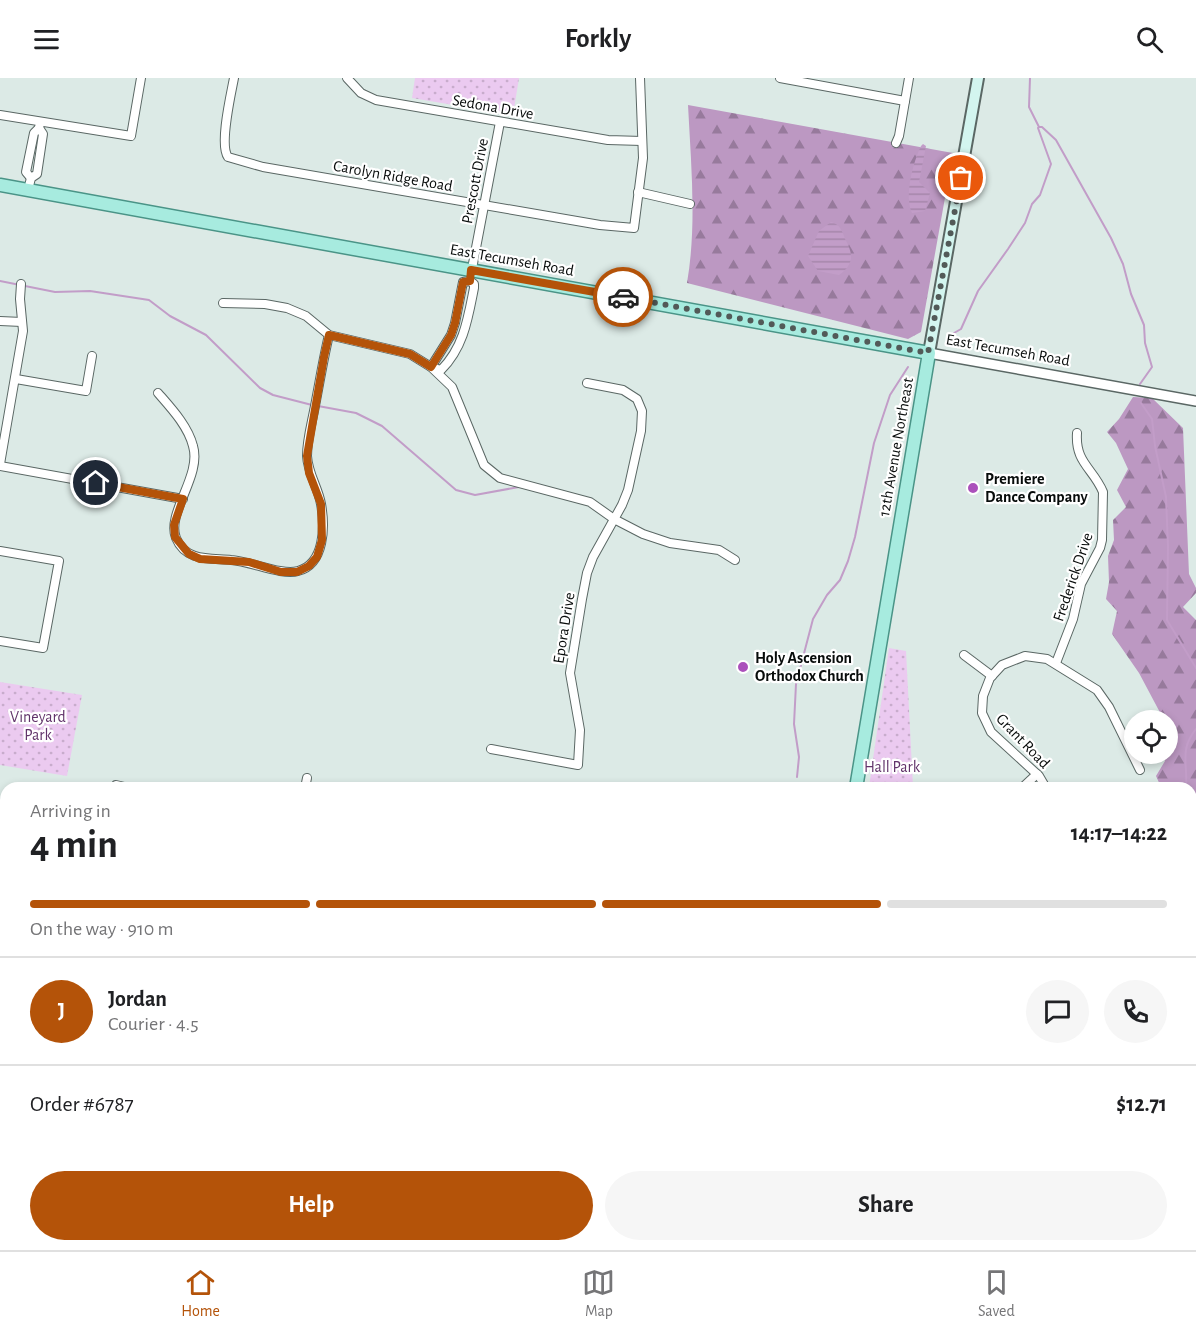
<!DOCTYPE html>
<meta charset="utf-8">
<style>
:root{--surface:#fff;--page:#f6f6f6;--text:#202124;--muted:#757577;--line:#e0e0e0;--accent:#b45309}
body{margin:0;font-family:"Alegreya Sans",sans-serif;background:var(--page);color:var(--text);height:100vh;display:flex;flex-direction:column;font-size:22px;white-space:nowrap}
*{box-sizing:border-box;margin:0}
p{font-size:20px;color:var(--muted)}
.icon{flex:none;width:33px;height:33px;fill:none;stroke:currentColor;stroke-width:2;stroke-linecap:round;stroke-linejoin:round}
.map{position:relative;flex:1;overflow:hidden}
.drawer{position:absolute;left:0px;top:704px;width:1197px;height:470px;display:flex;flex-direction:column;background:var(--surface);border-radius:18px 18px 0 0;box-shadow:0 3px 9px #0003}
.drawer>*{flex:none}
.tools{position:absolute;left:1124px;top:632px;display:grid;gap:12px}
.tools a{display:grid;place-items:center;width:54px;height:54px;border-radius:50%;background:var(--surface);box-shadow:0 3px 9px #0003;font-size:30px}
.pin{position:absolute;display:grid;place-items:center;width:51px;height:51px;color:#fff;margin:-26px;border:3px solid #fff;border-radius:50%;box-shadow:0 2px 6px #0007}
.courier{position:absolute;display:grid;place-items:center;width:60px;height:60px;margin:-30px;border:4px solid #b45309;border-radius:50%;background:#fff;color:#222;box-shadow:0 2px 8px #0007}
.headline em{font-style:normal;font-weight:700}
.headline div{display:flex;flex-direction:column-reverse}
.headline{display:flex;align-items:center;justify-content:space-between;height:102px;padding:0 30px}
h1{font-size:39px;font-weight:700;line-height:45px}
.bar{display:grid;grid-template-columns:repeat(4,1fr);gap:9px 6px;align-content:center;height:72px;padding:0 30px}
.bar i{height:8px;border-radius:4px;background:var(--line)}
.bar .active{background:var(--accent)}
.bar p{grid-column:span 4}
.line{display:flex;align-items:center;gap:15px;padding:0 30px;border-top:2px solid var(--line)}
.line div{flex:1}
.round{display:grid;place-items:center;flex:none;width:63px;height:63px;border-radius:32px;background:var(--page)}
.cta{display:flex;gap:12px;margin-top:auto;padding:12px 30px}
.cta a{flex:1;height:69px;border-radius:36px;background:var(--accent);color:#fff;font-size:24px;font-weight:700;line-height:69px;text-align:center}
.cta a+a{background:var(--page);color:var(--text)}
header{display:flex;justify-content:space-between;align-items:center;height:78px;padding:0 30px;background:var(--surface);font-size:27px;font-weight:700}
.dock{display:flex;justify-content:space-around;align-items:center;height:84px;border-top:2px solid var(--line);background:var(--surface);font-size:16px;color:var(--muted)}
.dock a{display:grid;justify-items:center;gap:3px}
.dock .active{color:var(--accent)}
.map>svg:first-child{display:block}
.green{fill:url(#green-dots)}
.forest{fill:url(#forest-firs)}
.water{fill:url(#water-rules)}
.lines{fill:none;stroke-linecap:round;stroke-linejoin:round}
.stream{stroke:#c29dc8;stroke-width:2}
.minor-casing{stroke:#5a6764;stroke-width:10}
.tertiary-casing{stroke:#5a6764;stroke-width:12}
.secondary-casing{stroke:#5a6764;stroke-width:14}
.primary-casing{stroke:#4a9487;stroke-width:15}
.minor{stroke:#fff;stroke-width:8}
.tertiary{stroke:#fff;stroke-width:9}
.secondary{stroke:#d3f5ef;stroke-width:10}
.primary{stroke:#a7ebdf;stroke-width:12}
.done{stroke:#525a58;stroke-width:6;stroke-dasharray:0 10.8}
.route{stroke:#b45309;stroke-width:8}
.poi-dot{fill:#ab50bb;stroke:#fff;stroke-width:2}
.labels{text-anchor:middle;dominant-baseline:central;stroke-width:4.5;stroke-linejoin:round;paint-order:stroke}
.street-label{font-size:16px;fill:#080c0b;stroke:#fff}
.poi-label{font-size:16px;font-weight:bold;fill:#080c0b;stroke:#fff;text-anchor:start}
.park-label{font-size:16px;fill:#61336a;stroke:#fff}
</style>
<header><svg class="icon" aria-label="menu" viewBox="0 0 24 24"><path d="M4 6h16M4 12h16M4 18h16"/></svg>Forkly<svg class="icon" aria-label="search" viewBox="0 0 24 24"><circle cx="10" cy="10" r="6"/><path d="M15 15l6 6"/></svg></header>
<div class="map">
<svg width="1196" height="1172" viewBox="0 0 1196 1172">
<defs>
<pattern id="green-dots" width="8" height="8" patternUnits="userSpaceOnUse" patternTransform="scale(1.5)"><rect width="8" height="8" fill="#ebcaf0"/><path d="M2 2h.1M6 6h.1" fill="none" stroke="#c8accc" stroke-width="1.8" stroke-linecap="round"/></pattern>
<pattern id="forest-firs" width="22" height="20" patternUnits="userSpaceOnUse" patternTransform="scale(1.5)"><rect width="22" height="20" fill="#bc98c2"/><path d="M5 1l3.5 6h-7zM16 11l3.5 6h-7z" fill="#977a9c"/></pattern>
<pattern id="water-rules" width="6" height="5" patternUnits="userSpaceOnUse" patternTransform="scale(1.5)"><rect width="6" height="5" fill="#c29dc8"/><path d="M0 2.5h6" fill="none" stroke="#a586aa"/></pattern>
</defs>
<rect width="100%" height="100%" fill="#dceae6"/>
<g class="green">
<path d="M415,0h104l-6,37 -101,-17z"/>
<path d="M889,570l17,3 7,136h-44z"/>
<path d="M0,604l82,13 -15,81 -67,-11z"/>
</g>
<g class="forest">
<path d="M688,27l265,48 -32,179 -13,7 -221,-56c10,-58 4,-119 1,-178z"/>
<path d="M1133,319l19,1 31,30 6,146 7,14v5l-13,14 13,13v291l-5,4v-127l-30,-1 -5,-11 9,-15 -2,-5 1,-3h3v-7l4,-11 -4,-9v-6h-3l-25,-47 -27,-39 5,-23 -11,-12 3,-17 -1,-26 6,-16 -1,-20 13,-13 -9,-17 11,-21 -12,-26 -9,-11 12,-13z"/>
</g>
<g class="water">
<path d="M923,66l3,2 -7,36 11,11 -5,18 -13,2c-8,-18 1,-50 9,-67z"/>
<path d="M831,144c9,2 11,9 14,17 8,14 10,25 -6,36l-21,-4 -10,-15 11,-25z"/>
</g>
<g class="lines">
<g class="stream">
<path d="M1039,49h3l14,13 55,98 12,26 8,30 13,31 1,18 7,24 -12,17"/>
<path d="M0,203l55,11 35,-1 59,9 21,16 36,19 54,53 13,7 39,10"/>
<path d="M954,255l7,-4 17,-38 30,-42 17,-26 7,-19 8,-9 11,-31 -13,-36 1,-1 -10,-20 1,-29"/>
<path d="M1141,325l11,16 3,27 11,51 2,49 -1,74 29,48"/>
<path d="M318,328l38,7 26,13 74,64 19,5 44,-8"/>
<path d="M797,699l2,-20 -5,-33 2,-40 17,-65 14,-24 13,-15 8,-19 7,-24 19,-94 16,-48 18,-28"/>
<path d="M1186,710c2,-24 -7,-38 10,-59"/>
</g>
<defs>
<g id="minor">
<path d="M234,0c-3,16 -15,67 -6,79l35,10 337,58 34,3 9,-70 -3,-80"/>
<path d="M347,0l14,15 15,7 232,40 34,1"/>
<path d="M780,0l125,23"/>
<path d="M0,37l131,21 10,-58"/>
<path d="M896,65l3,-7 10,-58"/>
<path d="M31,100l-5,-6 8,-39 5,-5 1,-5"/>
<path d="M28,112l3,-12 6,-4 6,-40 -4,-6"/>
<path d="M638,114l52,12"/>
<path d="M471,196l29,-152"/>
<path d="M470,203l4,3v4c-6,30 -10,59 -33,82l-10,-3 20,-32 4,-12 8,-41z"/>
<path d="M223,225l42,1 22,4 19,8 23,19 81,19 21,13 21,20 32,78 16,13 90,24 24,17 29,15 27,9 49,7 16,10"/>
<path d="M0,243l22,1"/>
<path d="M16,301l70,12 6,-35"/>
<path d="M158,315c13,15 30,33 35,53 9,30 -27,67 -17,92 10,24 34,20 55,22 19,1 51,16 67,11 27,-7 27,-45 23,-67 -3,-17 -13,-30 -14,-48 0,-15 4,-30 7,-45 5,-25 9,-51 15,-76"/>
<path d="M0,386l23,-133 -3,-32 1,-15"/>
<path d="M0,388l183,33"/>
<path d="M0,473l59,10 -16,87 -43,-7"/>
<path d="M964,577l28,21"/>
<path d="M1056,585l17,-44 8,-35 19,-36 2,-8 1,-48c-10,-24 -28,-29 -26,-59"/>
<path d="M491,671l87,16 2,-35 -10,-57 12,-74 5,-26 6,-16 29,-52 6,-15 13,-59 1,-20 -5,-12 -14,-9 -36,-7"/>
<path d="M115,710l1,-3 13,3"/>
<path d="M305,710l2,-10"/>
<path d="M1022,710l15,-14"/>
<path d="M1046,710l-7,-12 -48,-44 -9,-19 1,-17 7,-18 12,-13 23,-9 22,3 50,31 12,17 31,63"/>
<path d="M0,732l6,1"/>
<path d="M0,814l6,-21"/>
<path d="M0,916l6,1"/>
<path d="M90,1167l28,5"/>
<path d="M641,1167l28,5"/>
<path d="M31,1172l1,-5"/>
<path d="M533,1172l1,-5"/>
<path d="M716,1172l1,-5"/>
<path d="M800,1172l1,-5"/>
<path d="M900,1172l1,-5"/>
<path d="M958,1172v-5"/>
<path d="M1174,1172l1,-5"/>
</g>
<g id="tertiary">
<path d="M929,275l267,48"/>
<path d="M1107,1167l7,5"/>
</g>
<path id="secondary" d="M929,275l49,-275"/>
<g id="primary">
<path d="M0,107l929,168 -73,435"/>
<path d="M778,1172l1,-5"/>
</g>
</defs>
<use href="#minor" class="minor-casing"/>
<use href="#tertiary" class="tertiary-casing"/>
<use href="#secondary" class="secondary-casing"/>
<use href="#primary" class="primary-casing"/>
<use href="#minor" class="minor"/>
<use href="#tertiary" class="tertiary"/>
<use href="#secondary" class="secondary"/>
<use href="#primary" class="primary"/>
</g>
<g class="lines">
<path class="done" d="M623,219l305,56 33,-175"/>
<path class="route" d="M96,405l87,16 -9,26 1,12 14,17 11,5 49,3 32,10h16l12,-6 8,-9 5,-17 -1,-36 -12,-31 -2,-17 17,-99 5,-22 81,19 21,13 20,-32 4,-12 8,-41 7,-1 1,-11 152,27"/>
</g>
<g class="poi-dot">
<circle cx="973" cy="410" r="6"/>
<circle cx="743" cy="589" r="6"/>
</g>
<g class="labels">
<g class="street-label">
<text transform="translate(493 29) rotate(10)">Sedona Drive</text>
<text transform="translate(393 98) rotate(10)">Carolyn Ridge Road</text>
<text transform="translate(475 103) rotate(-79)">Prescott Drive</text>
<text transform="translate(512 182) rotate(10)">East Tecumseh Road</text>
<text transform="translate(1008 272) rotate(10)">East Tecumseh Road</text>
<text transform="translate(896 369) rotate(-80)">12th Avenue Northeast</text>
<text transform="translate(1073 499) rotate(-71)">Frederick Drive</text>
<text transform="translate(564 550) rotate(-81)">Epora Drive</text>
<text transform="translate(1023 663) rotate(46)">Grant Road</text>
</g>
<g class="poi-label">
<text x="985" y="401">Premiere<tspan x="985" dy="18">Dance Company</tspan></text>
<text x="755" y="580">Holy Ascension<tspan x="755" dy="18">Orthodox Church</tspan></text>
</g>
<g class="park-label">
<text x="38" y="639">Vineyard<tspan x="38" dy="18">Park</tspan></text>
<text x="892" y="689">Hall Park</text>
</g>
</g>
</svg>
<div class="tools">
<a><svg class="icon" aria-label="locate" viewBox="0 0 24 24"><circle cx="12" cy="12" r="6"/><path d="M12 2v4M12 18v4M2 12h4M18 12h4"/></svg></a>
</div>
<div class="pin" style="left:961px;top:100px;background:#ea580c"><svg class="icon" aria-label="bag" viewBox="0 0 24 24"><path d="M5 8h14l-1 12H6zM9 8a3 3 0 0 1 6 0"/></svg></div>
<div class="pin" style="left:96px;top:405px;background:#1f2937"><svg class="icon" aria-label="home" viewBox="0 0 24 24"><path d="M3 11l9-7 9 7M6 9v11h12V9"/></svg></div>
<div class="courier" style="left:623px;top:219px"><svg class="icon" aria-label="car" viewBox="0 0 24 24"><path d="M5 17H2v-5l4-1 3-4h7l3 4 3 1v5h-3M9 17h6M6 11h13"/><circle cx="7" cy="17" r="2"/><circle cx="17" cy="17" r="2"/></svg></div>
<section class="drawer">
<div class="headline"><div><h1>4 min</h1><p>Arriving in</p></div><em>14:17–14:22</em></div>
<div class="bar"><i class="active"></i><i class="active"></i><i class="active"></i><i></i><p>On the way · 910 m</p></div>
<div class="line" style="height:108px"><b class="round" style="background:var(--accent);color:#fff">J</b><div><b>Jordan</b><p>Courier · 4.5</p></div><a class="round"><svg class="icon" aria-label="chat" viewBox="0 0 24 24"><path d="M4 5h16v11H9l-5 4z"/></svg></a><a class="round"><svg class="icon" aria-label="phone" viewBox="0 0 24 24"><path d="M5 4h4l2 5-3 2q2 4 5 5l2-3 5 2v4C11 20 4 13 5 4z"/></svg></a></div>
<div class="line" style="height:78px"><div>Order #6787</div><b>$12.71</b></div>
<div class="cta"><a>Help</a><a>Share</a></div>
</section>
</div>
<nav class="dock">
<a class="active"><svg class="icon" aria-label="home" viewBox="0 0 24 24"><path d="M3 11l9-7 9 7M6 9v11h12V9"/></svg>Home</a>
<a><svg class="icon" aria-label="map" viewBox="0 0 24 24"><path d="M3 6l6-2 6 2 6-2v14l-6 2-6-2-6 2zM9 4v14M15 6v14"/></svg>Map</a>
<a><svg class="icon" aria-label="saved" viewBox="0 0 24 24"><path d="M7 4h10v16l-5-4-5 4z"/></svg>Saved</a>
</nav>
